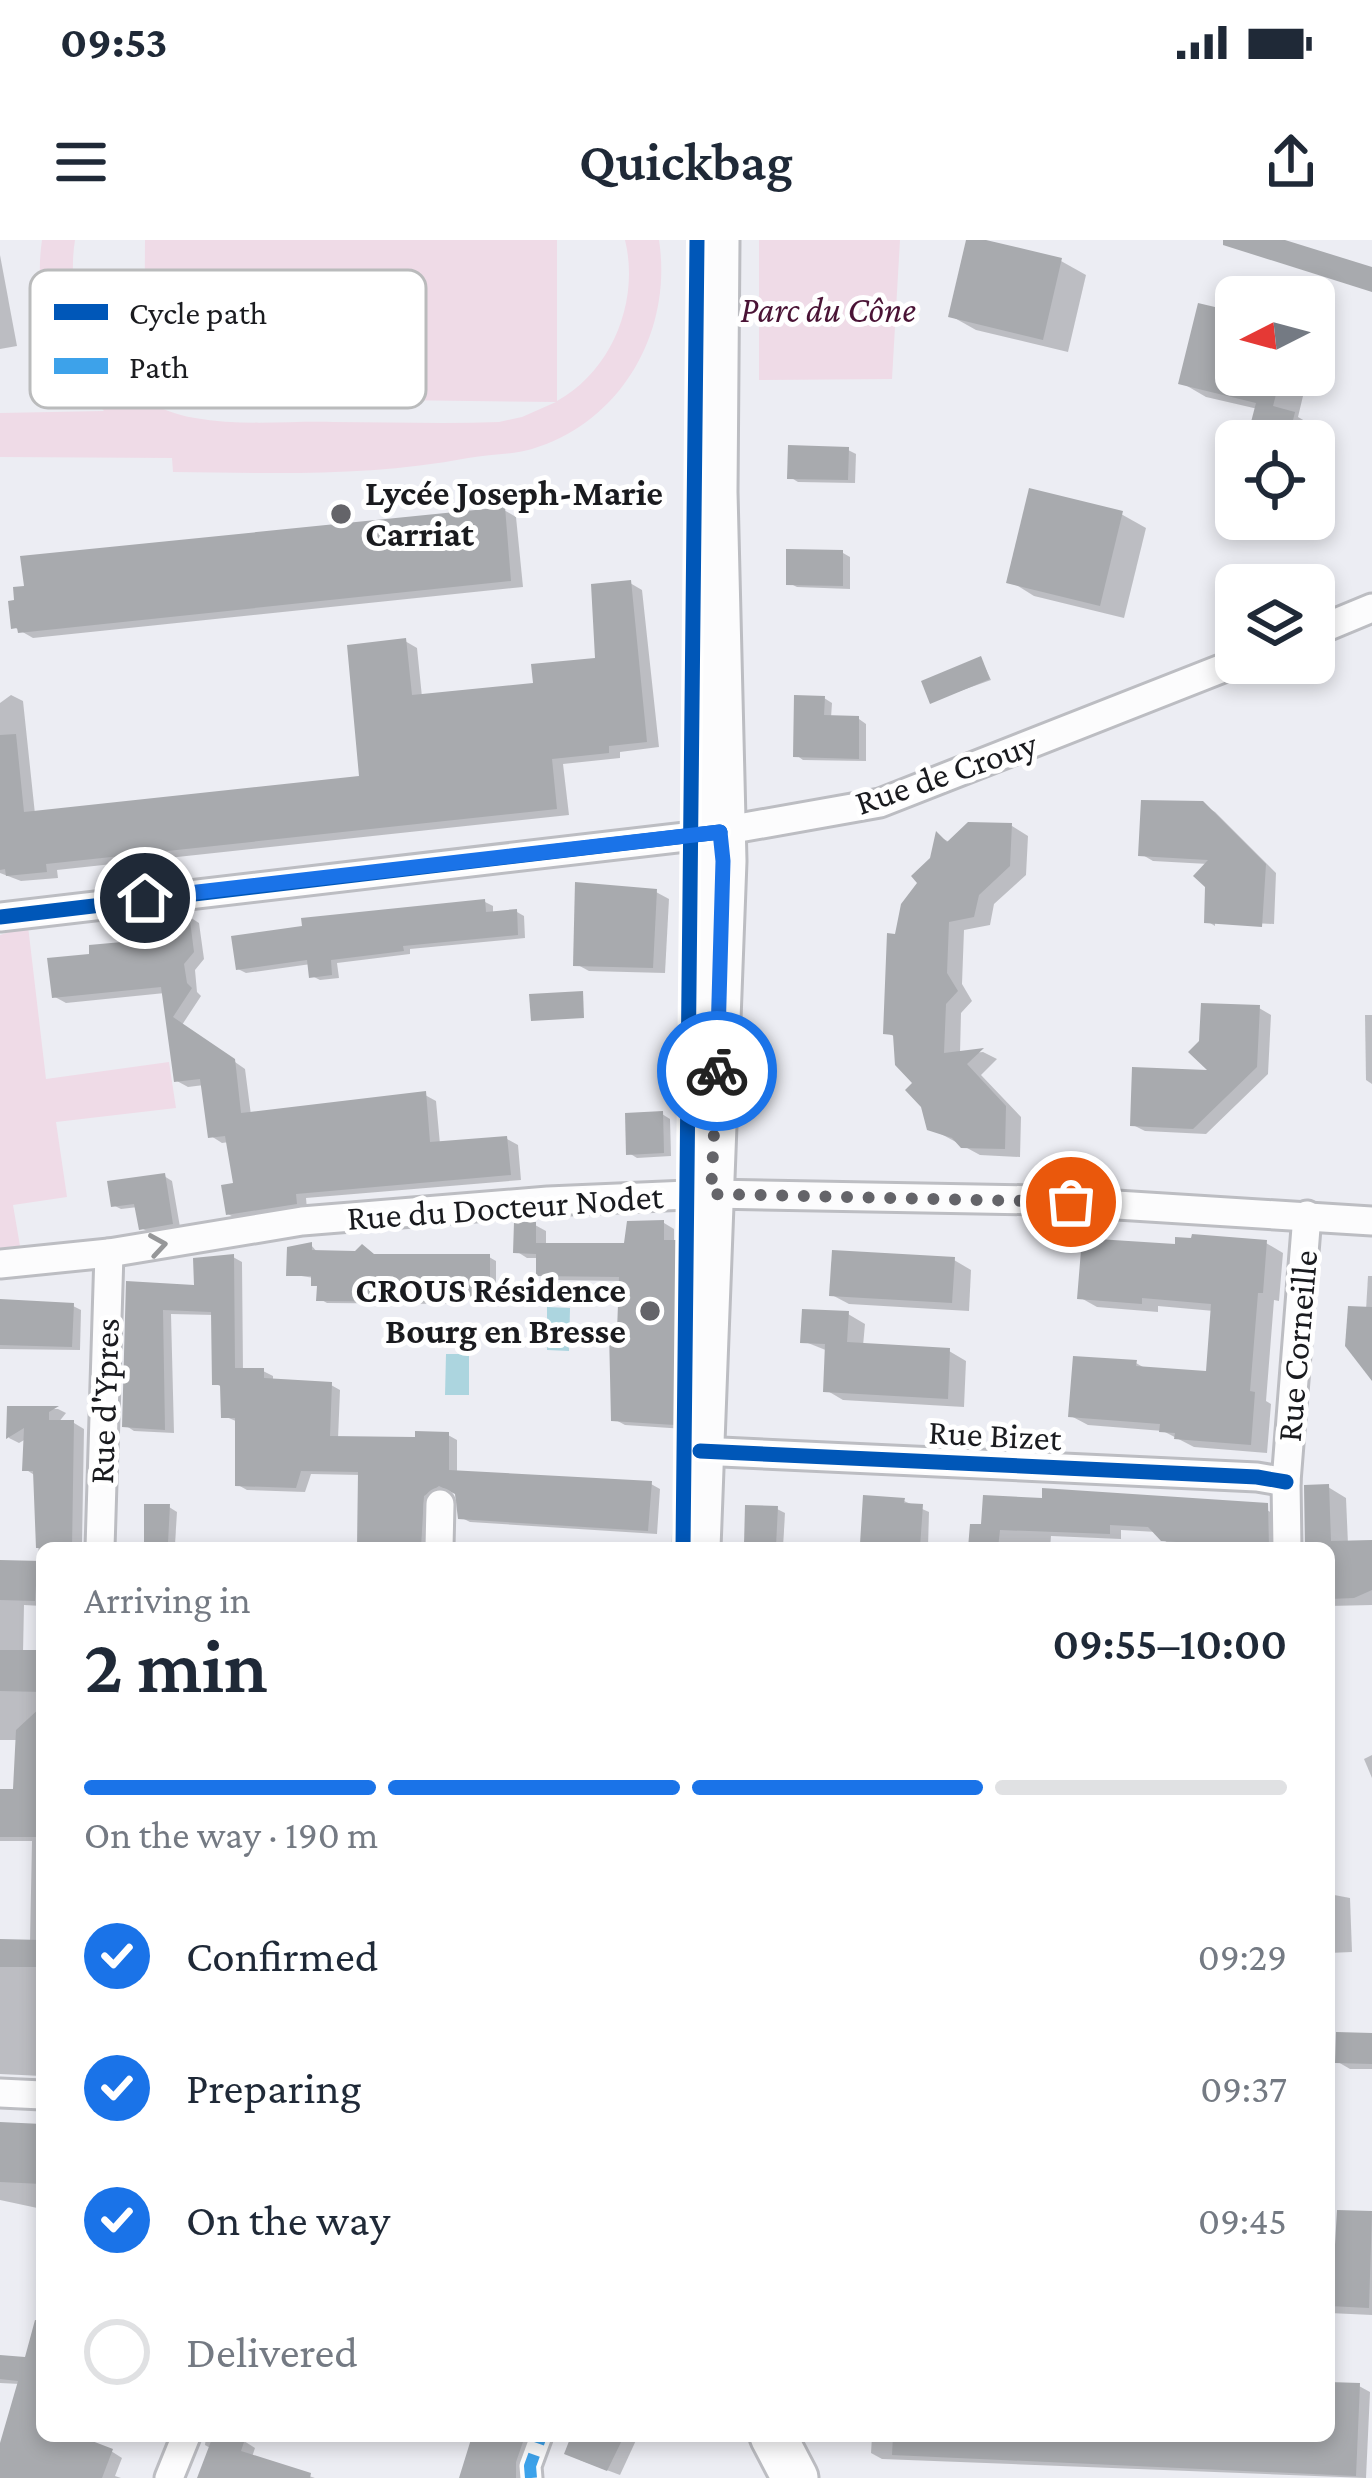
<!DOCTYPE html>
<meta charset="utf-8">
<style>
:root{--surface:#fff;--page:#f2f2f3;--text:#1f2937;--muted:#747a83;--line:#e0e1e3;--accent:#1a73e8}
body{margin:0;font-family:"Crimson Pro",serif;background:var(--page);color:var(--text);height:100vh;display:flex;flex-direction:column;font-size:45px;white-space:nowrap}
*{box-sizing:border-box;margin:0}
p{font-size:39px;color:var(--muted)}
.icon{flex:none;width:66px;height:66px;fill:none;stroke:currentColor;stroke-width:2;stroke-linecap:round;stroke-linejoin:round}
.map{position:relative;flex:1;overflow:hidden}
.side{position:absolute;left:36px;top:1302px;width:1299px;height:900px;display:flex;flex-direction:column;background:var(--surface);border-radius:18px;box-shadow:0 6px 18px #0003}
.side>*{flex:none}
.needle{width:78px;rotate:264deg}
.buttons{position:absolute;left:1215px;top:36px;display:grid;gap:24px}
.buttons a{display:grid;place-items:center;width:120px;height:120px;border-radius:18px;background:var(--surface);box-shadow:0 6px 18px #0003;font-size:60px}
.pin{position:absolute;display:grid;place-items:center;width:102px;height:102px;color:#fff;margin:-51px;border:6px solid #fff;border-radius:50%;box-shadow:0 3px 12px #0007}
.courier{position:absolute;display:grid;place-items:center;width:120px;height:120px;margin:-60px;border:9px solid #1a73e8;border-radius:50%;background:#fff;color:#222;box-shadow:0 3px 15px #0007}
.head em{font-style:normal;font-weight:600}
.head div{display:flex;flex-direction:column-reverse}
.head{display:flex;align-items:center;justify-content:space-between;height:204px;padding:0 48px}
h1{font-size:78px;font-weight:600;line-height:90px}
.bar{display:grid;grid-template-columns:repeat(4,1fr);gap:18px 12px;align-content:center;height:144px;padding:0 48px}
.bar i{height:15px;border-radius:9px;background:var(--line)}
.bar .current{background:var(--accent)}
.bar p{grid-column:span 4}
ol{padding:0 48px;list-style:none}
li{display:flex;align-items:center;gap:36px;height:132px}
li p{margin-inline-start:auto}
li .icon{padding:12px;border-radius:50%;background:var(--accent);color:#fff;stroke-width:4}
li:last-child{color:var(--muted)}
li i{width:66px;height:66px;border:6px solid var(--line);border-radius:50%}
.status{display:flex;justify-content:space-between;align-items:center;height:84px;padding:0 60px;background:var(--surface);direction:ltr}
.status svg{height:33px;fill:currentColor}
header{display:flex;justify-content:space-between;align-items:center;height:156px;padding:0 48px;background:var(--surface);font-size:54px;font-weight:600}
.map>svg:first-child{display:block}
.green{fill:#efdbe7}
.water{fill:#acd5df}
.shadow{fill:#0003}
.building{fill:#a8aaae}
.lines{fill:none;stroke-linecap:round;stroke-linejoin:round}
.pedestrian-casing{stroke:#bcbdc2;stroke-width:27}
.minor-casing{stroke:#bcbdc2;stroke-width:33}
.primary-casing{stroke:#bcbdc2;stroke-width:51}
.pedestrian{stroke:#fcfcfd;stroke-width:21}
.minor{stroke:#fcfcfd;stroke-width:27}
.primary{stroke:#fcfcfd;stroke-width:45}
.quiet{stroke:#3da2ea;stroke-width:12;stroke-dasharray:24 12;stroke-linecap:butt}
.cycleway-casing{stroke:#fff;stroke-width:22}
.cycleway{stroke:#0057b8;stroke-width:15}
.oneway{stroke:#969799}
.done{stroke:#646469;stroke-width:12;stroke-dasharray:0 21.6}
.route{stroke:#1a73e8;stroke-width:15}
.poi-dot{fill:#646469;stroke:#fff;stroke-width:4.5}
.labels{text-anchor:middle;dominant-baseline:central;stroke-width:10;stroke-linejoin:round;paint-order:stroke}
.park-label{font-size:36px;font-style:italic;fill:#4a1335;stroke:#fff}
.poi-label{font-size:36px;font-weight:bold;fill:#1a1b1f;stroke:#fff;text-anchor:start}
.street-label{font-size:36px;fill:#1a1b1f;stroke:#fff}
.key{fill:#fff;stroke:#babbbc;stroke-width:3}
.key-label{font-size:33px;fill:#1a1b1f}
</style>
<div class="status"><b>09:53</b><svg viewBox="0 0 49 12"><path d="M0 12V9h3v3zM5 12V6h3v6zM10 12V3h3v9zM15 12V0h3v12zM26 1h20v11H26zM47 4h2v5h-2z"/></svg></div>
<header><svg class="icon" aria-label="menu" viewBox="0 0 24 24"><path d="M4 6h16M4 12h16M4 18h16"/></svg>Quickbag<svg class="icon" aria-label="share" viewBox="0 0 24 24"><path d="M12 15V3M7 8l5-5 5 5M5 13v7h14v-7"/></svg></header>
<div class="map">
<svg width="1372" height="2238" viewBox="0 0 1372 2238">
<rect width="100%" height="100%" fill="#ecedf3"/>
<g class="green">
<path d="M42,0h33c-13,82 35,163 120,178 44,8 92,3 138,4 55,0 110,2 166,0l23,-5 34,-15 -412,-5 1,-157h412v161c55,-30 83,-100 68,-161h34c14,91 -37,182 -127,209 -21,6 -43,5 -64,9 -98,19 -196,15 -295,14l-1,-14 -172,-1v-44l104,-2c-47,-49 -72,-101 -62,-171z"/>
<path d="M759,0h141l-8,139 -133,1z"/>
<path d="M28,686l18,153 123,-17 7,46 -120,14 11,75 -54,8 7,41 -20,2v-313z"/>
</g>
<g class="water">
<path d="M547,1067l23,1 -1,43 -22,-1z"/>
<path d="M446,1114h23v41h-24z"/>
</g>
<g class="shadow">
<path d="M969,0l92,21 25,14 -18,77 -92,-22 -25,-14z"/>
<path d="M0,15l17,91 -17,3z"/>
<path d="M1236,75v60h72l-10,42 21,12 -5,21v-9h-64l8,-32 -52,-12 -24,-14z"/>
<path d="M848,210l8,4 -1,29 -57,-1 -8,-5z"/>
<path d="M504,270l12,7 7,70 -490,51 -19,-11z"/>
<path d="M1121,274l25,14 -22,90 -90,-22 -24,-15z"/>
<path d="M843,313l7,4v32l-53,-2 -8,-4z"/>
<path d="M630,343l12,7 17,157 -39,5v6l-57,6 6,51 -512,55 1,8 -37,3 -21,-8v-170l11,-8 12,6 12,113 328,-35 42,-138 12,7 5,49 114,-11 63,-25z"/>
<path d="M981,419l10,21 -59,21z"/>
<path d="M824,458l8,5 -1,15 28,1 7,5v37l-63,-1 -7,-5z"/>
<path d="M1202,564l13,8 61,61 -2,51 -59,-3v5l-8,-5 1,-57 -55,-3 -12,-7z"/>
<path d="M1012,586l16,10 -2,39 -32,29 -4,21 -26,5 -2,54 10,17 -11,12 -1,41 23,-2 14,7 -16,16 40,42 -1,40 -40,-2 -50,-27 -33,-90 -11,-6 12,-95 35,-78 5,-23 13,7z"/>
<path d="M656,652l13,7 -4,74 -76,-2 -13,-7z"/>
<path d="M485,662l8,4v8l24,-2 7,4 1,22 -115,11v5l-73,9 2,15 -19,2 -8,-4 -1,-12 -65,9 -8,-4z"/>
<path d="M188,676l11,7 5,36 -9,11 2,22 4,4 -19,29 63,44 6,46 174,-20 11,6 4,43 67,-5 11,6 3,35 -215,18 1,11 -68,11 -11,-6 9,-28 -8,-44 -7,1 -11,-7 -7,-51 -16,2 -11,-6 -12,-88 -99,10 -11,-6 103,-55z"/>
<path d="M1259,768l12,7 -3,59 -62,60 -61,-3 -12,-6 81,-52z"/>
<path d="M1365,775h7v69l-6,-4z"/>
<path d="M662,874l8,5 1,37 -34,2 -8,-5z"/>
<path d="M164,936l8,5 8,46 -31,5 -8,-4 -3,-21 -17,2 -8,-4z"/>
<path d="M664,983l10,6v14l16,7 -5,179 -60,-4 -11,-6 8,-138 -72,-1 -11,-6v-16h-12l-11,-7 19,-26 11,6v15h80z"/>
<path d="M1266,1003l17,10 -4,48 -5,-1 -8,101 5,3 -4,49 -73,-6 -31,-16 -75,-6 -17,-9 65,-53 12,7 60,4 6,-63 -56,-5v6l-61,-5 -16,-9 97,-50z"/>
<path d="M311,1005l7,8 171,4 7,4v37h-45l-1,6 -123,-1 -7,-4v-11l-6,-10 -25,-4z"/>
<path d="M233,1017l9,5 1,109h20l10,5v6l58,3 9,5 -2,49 80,1 30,-5 9,5v33l194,11 9,5 -3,45 -187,-12 -10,-5 -2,-24 -5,-3 -13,3 -11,55h-69l1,-73 -50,-1 -6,18 -58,-2 -9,-5v-63l-14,-6 -1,-28 -8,-5 -1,-68 -43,-1 3,119 -40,-2 -9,-6 4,-141 68,4z"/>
<path d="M954,1020l17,10 -2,41 -120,-7 -17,-9z"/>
<path d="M1368,1036h4v100l-6,-66z"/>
<path d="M0,1062l73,4 8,4 -1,40 -80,-1z"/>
<path d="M848,1074l17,10 -2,22 86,5 17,10 -2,46 -121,-7 -17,-10 2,-39 -25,-10z"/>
<path d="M10,1169h48l8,4 -8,10h16l10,6 -2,114 9,5h-49v58l-18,-1 -1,48h19v423l-42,-2v-132h30l2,-101h-32v-49h16l2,-52h-18v-177l39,1 -3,-88 -11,-7 1,-30 -7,4 -10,-5z"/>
<path d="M1328,1247l18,11 2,46 24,-1v62l-43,1v-58h-23z"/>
<path d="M904,1261l25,11 -1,36 -58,-1 -7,-4z"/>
<path d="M1260,1266l12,7 -1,35h-99l-15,-16 -36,-2v9l-70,-3 -1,12h-79l2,-21z"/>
<path d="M169,1267l8,5 -2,33 -20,-1 -8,-4z"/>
<path d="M777,1269l8,4 -2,35h-28l-8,-4z"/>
<path d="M1372,1515v23l-8,-19z"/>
<path d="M1329,1654l21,4 2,54 -23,1z"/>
<path d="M1372,1796v33h-22l-12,-7z"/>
<path d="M0,1885l42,2v82l-42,-9z"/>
<path d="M1340,1973l32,1v101l-43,-2v-48h8z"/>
<path d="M0,2118l42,4v74h29l40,15 11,7 -7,18 6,2h-121v-25l20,-69 -20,-1z"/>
<path d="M1329,2145l30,1 11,6 -4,86 -484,-19 -11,-6 1,-17h219l157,7 1,-7h80z"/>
<path d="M206,2196h23l15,5 11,7 -3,9 63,21h-107l4,-29 -7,-4z"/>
<path d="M574,2196h64l-18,39 -40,-15z"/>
<path d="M475,2199l48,2 14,8 -8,29h-66z"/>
</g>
<g class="building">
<path d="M966,0h20l76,18 -19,82 -95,-23z"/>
<path d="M1223,0h62l87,27v25l-149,-47z"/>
<path d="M1198,63l38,9v63h45l-8,31 22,6 -7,29h-42l10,-38 -78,-19z"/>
<path d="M788,205l61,2 -1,33 -61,-1z"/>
<path d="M1029,248l94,23 -23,95 -94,-23z"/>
<path d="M505,267l6,74 -493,52 -1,-5 -6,1 -3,-28 6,-1 -1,-13 11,-1 -4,-30z"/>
<path d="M786,309l57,1v36l-57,-1z"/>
<path d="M631,340l16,162 -38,4v7l-57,6 5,50 -511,55 1,8 -41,4 -1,-7 -5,1v-135l16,-1 8,78 335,-36 -12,-131 59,-7 6,57 121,-12 -2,-19 64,-6 -4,-74z"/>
<path d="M981,416l9,23 -60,25 -9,-23z"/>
<path d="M794,455l31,1 -1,19 35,1v43l-66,-2z"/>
<path d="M1141,560l62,1 63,63 -4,63 -58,-4 1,-36 -12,-11 15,-16 -70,-4z"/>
<path d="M968,582l44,1 -2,43 -31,29 -5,22 -25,5 -2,51 11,18 -12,13 -2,49 40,-5 -17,16 39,42 -1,43 -44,-1 -9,-10 -25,-8 -6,-23 -16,-17 7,-7 -17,-18 -2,-30 -10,-1 4,-101 8,1 6,-30 16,-21 -6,-7 19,-18 6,-27 11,11z"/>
<path d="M575,642l82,7 -4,79 -80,-2z"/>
<path d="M485,659l1,13 31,-3 1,26 -115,11 1,5 -73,9 1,15 -23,3 -2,-18 -71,10 -5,-34 71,-10 -1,-8z"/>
<path d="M189,673l5,39 -10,12 3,19 5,5 -19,29 62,42 6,54 185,-22 4,51 77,-6 4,39 -215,19 1,10 -71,11 -5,-30 12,-2 -8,-47 -17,2 -8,-59 -26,3 -13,-95 -109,11 -5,-40 42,-4v-9l66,-6 -3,-22z"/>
<path d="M583,751l1,27 -53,3 -2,-27z"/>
<path d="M1201,763l59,2 -3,62 -64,62 -63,-3 2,-59 75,3 -19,-18 11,-11z"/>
<path d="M663,871l1,42 -38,2 -1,-42z"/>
<path d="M165,933l8,51 -34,6 -5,-26 -23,3 -4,-26z"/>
<path d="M664,980v20h16l-5,185 -64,-4 -2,-90h8l2,-54 -83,-1v-22l-23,-1 1,-31h22v21h88l3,-22z"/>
<path d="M1192,994l75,6 -4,53h-5l-8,98 5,1 -4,53 -77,-6 1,-6 -16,-1 1,-8 -92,-7 5,-61 64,4 -1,6 70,5 5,-67 -69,-6v6l-65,-5 5,-61 93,6v-7l16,1z"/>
<path d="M312,1002v8l43,1 7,-7 12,10h116v42l-45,-1 -1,7 -128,-1 1,-15h-6v-10h-25l1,-29z"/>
<path d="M832,1010l123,7 -3,46 -123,-7z"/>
<path d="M234,1014l1,114h29v10l68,4 -2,54 85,1v-6l34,1v38l203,11 -4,50 -190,-12 -3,-25 -16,-8 -15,10 -3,52h-64l1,-76 -57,-1 -5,17 -61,-2v-68h-14l-1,-33h-8l-1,-73 -48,-2 2,120 -43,-3 4,-146 68,4 -1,-27z"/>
<path d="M0,1059l74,4 -2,44 -72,-2z"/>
<path d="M1348,1066l24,1v74l-27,-35z"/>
<path d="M802,1069l47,2 -2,31 103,6 -2,51 -125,-7 2,-48 -25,-1z"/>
<path d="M7,1166h52l-10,6v8h25l-2,128h-36l-3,-77h-11l2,-43 -18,11z"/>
<path d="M1329,1244l2,57 41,-1v50l-18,8 -25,1v-51h-24l-1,-63z"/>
<path d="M1042,1248l226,15 1,45 -108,-7 -13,-14 -38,-2v9l-110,-4 -2,18h-30l2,-24h11l2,-29 59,3z"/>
<path d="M863,1255l42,3 -1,5 19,1 -3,44 -60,-4z"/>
<path d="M144,1264h26l-2,39 -24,-1z"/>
<path d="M745,1265l33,1 -2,40 -32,-1z"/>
<path d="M0,1320l42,1v25l-6,-1 -1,16 -35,-1z"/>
<path d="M0,1410h42v42l-42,-1z"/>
<path d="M42,1466v131h-42v-48h13l3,-59z"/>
<path d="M0,1699l42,1v27h-42z"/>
<path d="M1336,1792l36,1v31l-37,-1z"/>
<path d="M0,1882l42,2v60l-42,-2z"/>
<path d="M1337,1970l35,1 -3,97 -40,-2v-44h5z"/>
<path d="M35,2080l7,1v115h37l34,13 -11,29h-102v-35l18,-62 -18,-2v-24l25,2z"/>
<path d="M1329,2142l31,1 -4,93 -464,-21 1,-19 352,4 1,-4h83z"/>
<path d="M213,2196h33l-5,15 70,22 -1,5h-113z"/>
<path d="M472,2196l52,3 -8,23v16h-57z"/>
<path d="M571,2196h53l-17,35 -43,-17z"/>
</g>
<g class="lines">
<defs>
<path id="pedestrian" d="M531,2238l-1,-12 11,-30"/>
<g id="minor">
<path d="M1314,392l58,-24"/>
<path d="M0,677l694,-81 186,-33 356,-140"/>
<path d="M0,1024l109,-11 193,-32 246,-20 163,-7 326,6 335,21"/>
<path d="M700,1211l557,26 29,5"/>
<path d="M100,1308l9,-295"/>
<path d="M439,1308l1,-44"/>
<path d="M1287,1308l-1,-66 21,-267"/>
<path d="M0,1853l42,2"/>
<path d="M169,2238l17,-42"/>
</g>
<g id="primary">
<path d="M697,1308l26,-687 -9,-369 2,-252"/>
<path d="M773,2196l22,42"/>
</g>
</defs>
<use href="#pedestrian" class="pedestrian-casing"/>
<use href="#minor" class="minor-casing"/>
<use href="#primary" class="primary-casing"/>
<use href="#pedestrian" class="pedestrian"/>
<use href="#minor" class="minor"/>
<use href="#primary" class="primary"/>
<path class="quiet" d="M531,2238l-1,-12 11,-30"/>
<defs>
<g id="cycleway">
<path d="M0,677l720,-85"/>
<path d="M700,1211l557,26 29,5"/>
<path d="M683,1308l14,-1308"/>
</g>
</defs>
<use href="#cycleway" class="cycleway-casing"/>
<use href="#cycleway" class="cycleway"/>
</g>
<defs><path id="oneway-chevron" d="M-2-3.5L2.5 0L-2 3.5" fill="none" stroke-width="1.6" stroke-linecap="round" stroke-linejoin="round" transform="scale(3)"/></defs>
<use class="oneway" href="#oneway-chevron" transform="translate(158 1005) rotate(-9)"/>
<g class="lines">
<path class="done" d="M717,831l-6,123 360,8"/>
<path class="route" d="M145,658l575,-66 3,29 -6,210"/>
</g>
<g class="poi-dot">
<circle cx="341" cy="274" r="12"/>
<circle cx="650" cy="1071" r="12"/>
</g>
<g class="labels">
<g class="park-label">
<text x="828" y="70">Parc du Cône</text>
</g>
<g class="poi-label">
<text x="365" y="253">Lycée Joseph-Marie<tspan x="365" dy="41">Carriat</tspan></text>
<text x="626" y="1050" text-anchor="end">CROUS Résidence<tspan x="626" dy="41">Bourg en Bresse</tspan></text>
</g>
<g class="street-label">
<text transform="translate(946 533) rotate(-19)">Rue de Crouy</text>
<text transform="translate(505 967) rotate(-4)">Rue du Docteur Nodet</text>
<text transform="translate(1297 1106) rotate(-85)">Rue Corneille</text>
<text transform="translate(104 1161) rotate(-88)">Rue d'Ypres</text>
<text transform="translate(995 1195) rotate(3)">Rue Bizet</text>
</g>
</g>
<rect x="30" y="30" width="396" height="138" rx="18" class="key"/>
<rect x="54" y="64" width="54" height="16" fill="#0057b8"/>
<rect x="54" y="118" width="54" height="16" fill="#3da2ea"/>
<g class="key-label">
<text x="129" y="84">Cycle path</text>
<text x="129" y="138">Path</text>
</g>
</svg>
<div class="buttons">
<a><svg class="needle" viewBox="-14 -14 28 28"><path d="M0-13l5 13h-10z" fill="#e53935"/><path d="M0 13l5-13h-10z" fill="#747a83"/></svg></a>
<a><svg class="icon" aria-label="locate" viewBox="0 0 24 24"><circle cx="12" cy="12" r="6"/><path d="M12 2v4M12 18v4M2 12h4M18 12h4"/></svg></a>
<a><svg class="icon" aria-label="layers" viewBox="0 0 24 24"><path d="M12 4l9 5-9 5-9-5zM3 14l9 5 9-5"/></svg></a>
</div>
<div class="pin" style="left:1071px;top:962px;background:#ea580c"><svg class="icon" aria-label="bag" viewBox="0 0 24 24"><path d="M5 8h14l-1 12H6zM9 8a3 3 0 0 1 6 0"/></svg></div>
<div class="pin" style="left:145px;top:658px;background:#1f2937"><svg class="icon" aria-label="home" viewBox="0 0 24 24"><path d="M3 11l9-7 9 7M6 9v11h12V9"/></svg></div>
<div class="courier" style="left:717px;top:831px"><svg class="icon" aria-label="bike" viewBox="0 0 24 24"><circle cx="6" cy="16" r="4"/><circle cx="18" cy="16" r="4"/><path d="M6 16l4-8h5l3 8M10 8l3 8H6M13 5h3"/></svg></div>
<section class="side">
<div class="head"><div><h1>2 min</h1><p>Arriving in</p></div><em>09:55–10:00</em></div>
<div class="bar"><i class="current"></i><i class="current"></i><i class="current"></i><i></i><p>On the way · 190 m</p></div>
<ol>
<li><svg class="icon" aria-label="check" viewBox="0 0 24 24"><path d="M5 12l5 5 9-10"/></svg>Confirmed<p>09:29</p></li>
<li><svg class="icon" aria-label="check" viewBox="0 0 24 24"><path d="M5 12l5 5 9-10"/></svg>Preparing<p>09:37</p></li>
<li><svg class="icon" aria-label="check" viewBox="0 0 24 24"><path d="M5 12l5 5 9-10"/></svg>On the way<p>09:45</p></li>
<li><i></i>Delivered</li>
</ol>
</section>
</div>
